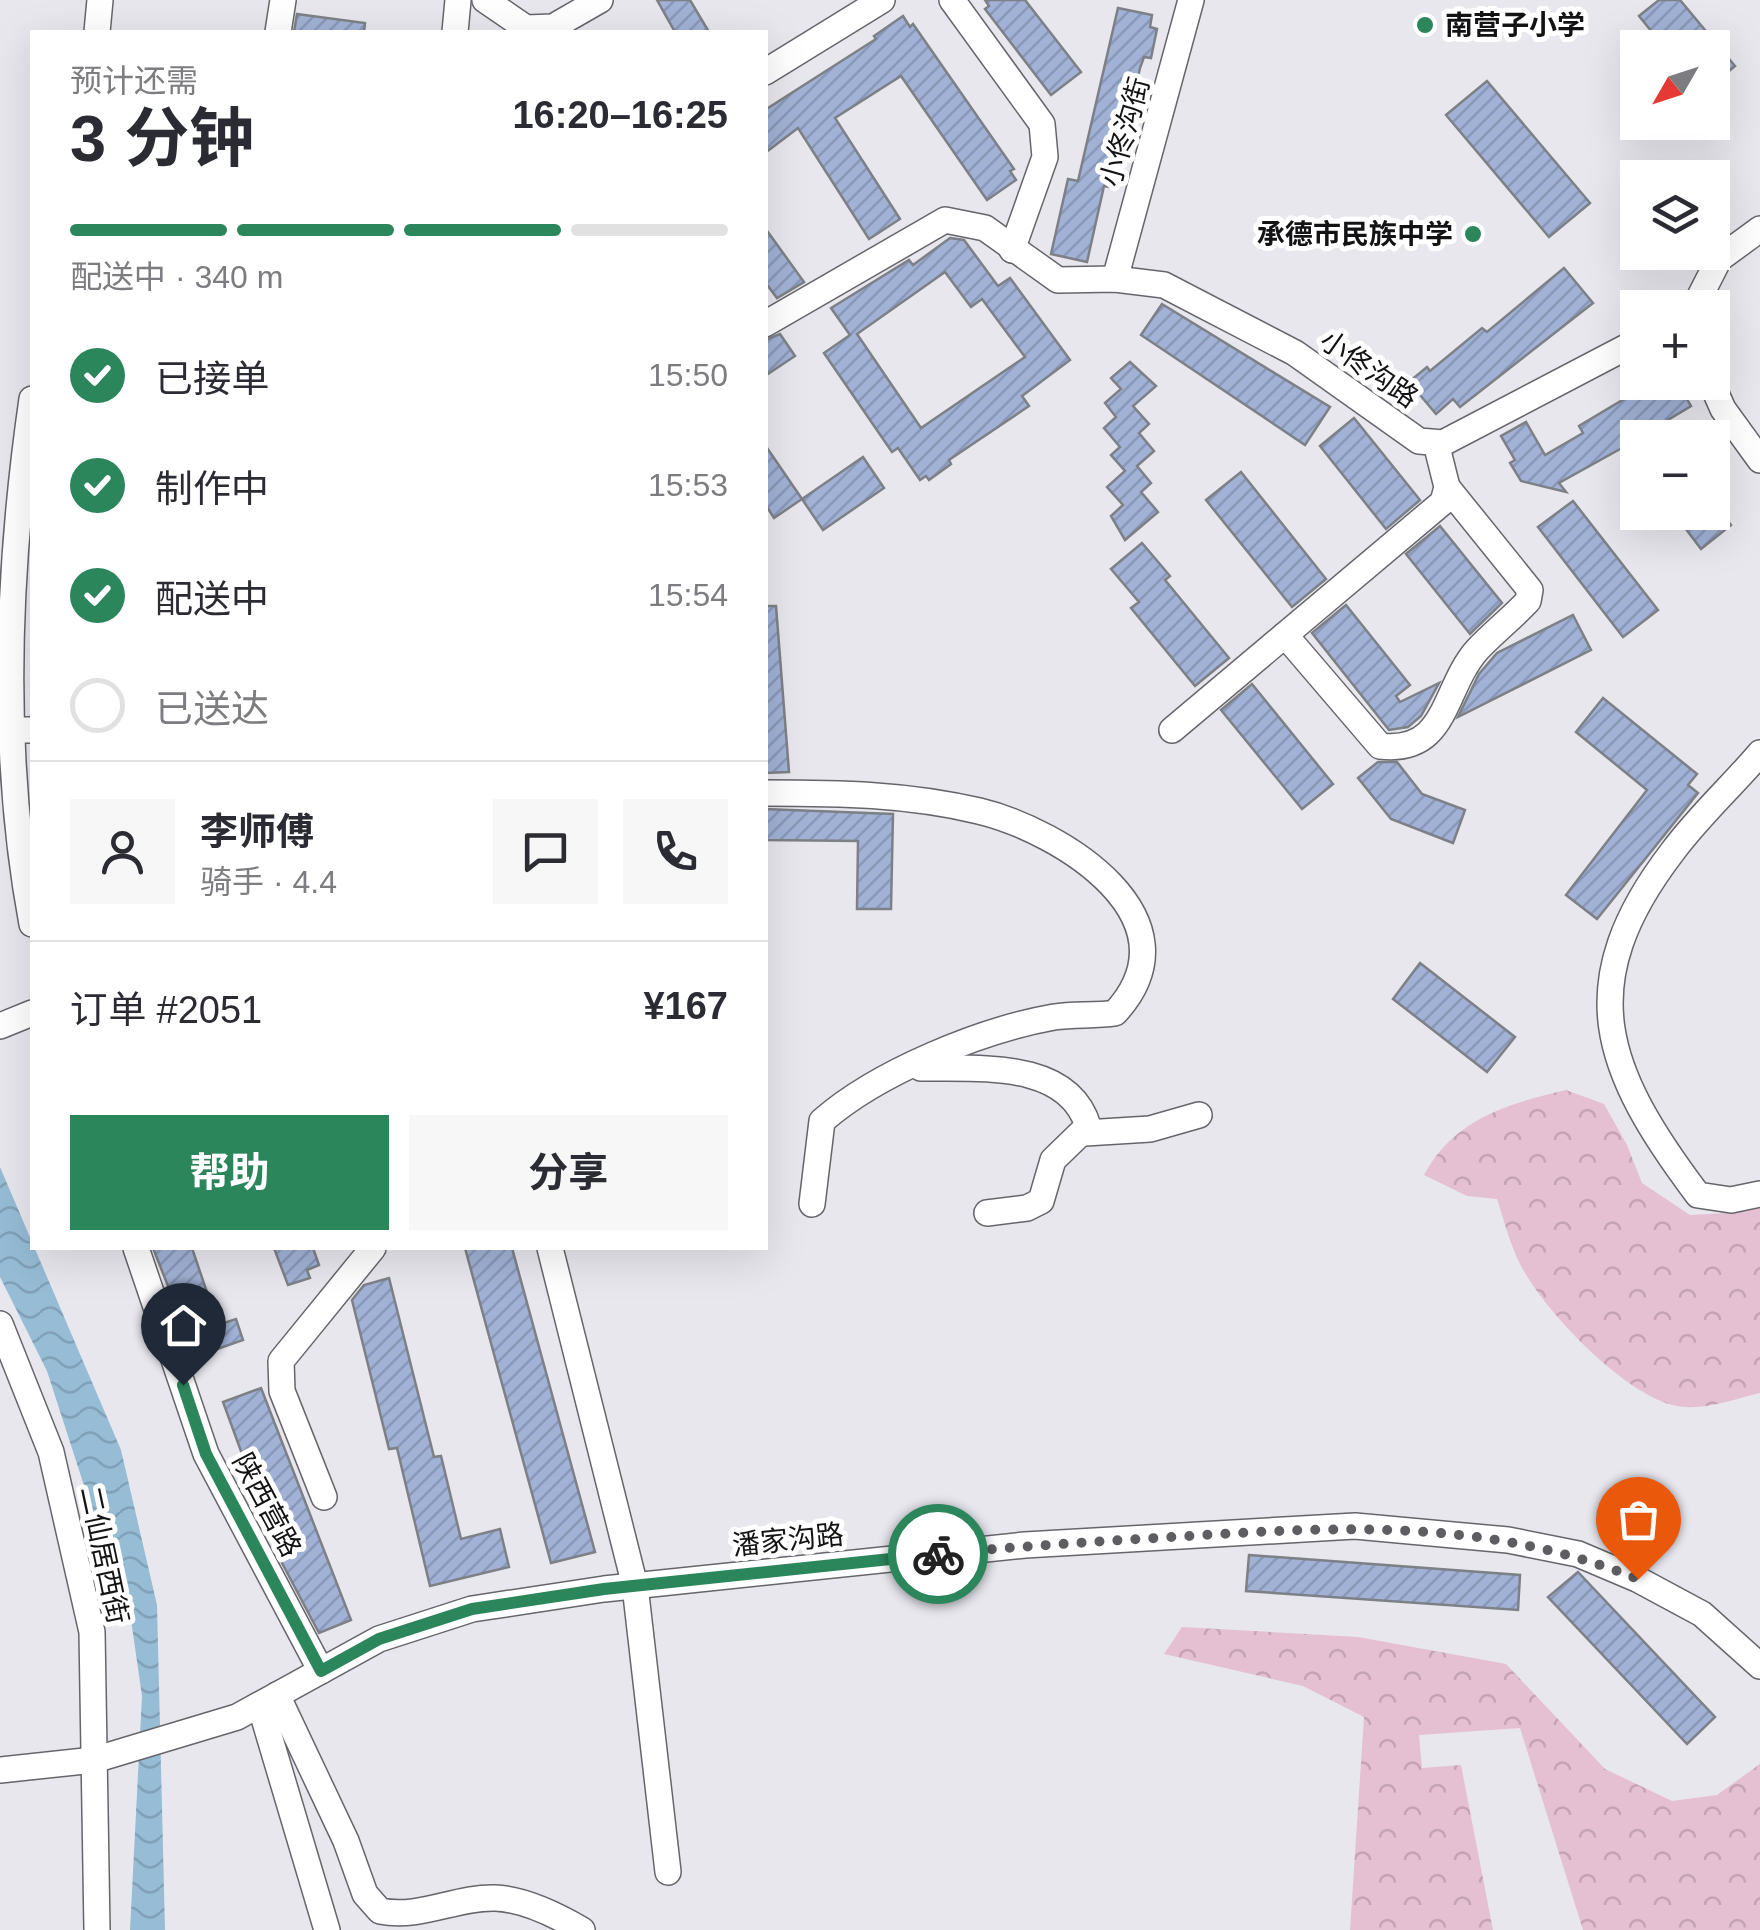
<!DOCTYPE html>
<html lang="zh">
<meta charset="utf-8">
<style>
:root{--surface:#fff;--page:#f7f7f7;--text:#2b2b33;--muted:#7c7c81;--line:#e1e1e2;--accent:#2c865c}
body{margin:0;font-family:Helvetica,"Noto Sans SC",sans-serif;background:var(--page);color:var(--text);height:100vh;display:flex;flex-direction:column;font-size:38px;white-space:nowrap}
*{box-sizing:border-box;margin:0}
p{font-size:32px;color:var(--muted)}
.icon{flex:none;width:55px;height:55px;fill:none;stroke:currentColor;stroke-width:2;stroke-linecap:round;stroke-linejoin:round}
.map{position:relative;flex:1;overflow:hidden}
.sheet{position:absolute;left:30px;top:30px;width:738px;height:1220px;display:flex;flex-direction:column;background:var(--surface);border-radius:0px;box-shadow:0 10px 40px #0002}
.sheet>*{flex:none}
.needle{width:65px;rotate:231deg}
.buttons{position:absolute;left:1620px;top:30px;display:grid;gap:20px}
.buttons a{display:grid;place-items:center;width:110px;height:110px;border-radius:0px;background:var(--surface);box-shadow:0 10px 40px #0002;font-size:50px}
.pin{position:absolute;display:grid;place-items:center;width:85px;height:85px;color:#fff;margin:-102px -42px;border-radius:50% 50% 50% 0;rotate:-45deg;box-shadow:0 0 10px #0007}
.pin .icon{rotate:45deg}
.courier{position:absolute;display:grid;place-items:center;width:100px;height:100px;margin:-50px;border:8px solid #2c865c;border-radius:50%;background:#fff;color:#222;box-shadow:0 2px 12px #0007}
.overview em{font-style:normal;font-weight:700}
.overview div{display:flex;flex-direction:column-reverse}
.overview{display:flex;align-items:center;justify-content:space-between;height:170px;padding:0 40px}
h1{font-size:65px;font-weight:700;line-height:75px}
.bar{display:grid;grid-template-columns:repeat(4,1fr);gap:15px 10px;align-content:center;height:120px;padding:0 40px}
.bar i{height:12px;border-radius:8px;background:var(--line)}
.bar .active{background:var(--accent)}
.bar p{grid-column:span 4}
.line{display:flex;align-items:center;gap:25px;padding:0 40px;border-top:2px solid var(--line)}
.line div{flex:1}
.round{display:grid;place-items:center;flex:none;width:105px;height:105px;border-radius:0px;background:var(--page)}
ol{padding:0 40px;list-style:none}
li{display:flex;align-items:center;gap:30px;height:110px}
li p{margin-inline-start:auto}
li .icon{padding:10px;border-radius:50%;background:var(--accent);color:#fff;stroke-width:4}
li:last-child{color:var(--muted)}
li i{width:55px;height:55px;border:5px solid var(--line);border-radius:50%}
.button{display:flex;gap:20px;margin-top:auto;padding:20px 40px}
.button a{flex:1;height:115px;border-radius:0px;background:var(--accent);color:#fff;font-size:40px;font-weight:700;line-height:115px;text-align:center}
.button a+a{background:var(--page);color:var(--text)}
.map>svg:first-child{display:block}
.forest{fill:url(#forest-crowns)}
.water{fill:url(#water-waves)}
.building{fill:url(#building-hatch);stroke:#7d8086;stroke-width:2.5;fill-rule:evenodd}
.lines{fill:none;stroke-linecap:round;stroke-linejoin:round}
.minor-casing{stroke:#66656b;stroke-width:28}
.minor{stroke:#fff;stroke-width:25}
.done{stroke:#5e5d61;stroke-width:10;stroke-dasharray:0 18}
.route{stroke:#2c865c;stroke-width:12}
.poi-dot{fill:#2c865c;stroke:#fff;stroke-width:4}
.labels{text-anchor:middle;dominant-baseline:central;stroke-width:10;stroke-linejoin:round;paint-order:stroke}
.poi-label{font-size:28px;font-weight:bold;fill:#131315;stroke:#fff;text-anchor:start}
.street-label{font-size:28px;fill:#131315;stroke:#fff}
</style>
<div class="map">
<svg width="1760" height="1930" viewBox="0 0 1760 1930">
<defs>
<pattern id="forest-crowns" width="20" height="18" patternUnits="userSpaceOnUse" patternTransform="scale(2.5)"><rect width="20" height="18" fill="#e5bfd2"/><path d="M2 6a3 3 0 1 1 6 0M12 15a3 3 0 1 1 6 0" fill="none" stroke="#c4a3b3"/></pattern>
<pattern id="water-waves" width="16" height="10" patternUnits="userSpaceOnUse" patternTransform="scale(2.5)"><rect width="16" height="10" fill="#96bcd6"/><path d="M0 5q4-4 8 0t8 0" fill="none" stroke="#80a1b7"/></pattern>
<pattern id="building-hatch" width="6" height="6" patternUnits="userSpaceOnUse" patternTransform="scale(2.5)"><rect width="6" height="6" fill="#a1b2d6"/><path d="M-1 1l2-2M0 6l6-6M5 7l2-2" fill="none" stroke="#8a98b7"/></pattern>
</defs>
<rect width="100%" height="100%" fill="#e8e7ee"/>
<g class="forest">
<path d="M1566,1090l38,14 23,41 15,38 48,32 37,-2 33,-11v191c-26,6 -56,18 -83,13 -52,-10 -133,-95 -157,-142 -10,-20 -16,-44 -23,-65l-30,-3 -43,-21c30,-56 83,-71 142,-85z"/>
<path d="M1182,1627l176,10 148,27 99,105 67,32 45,-6 43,-31v166h-177l-63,-202 -101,7 3,33 39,-3 32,165h-143l14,-213 -61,-31 -139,-32z"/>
</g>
<path class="water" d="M0,1167l121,283 36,155 8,325h-35l12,-234 -13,-90 -5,-8h-13l-22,-97 -42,-130 -47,-94z"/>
<g class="building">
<path d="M657,0h33l19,32h-34z"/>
<path d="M985,0h40l56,72 -30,23 -66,-86 4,-3z"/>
<path d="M1659,0h21l55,66 -23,19v-37h-47l-26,-32z"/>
<path d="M1118,8l34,7 -2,12 7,2 -6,29 -7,-1 -4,11 -26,120 -10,-2 -17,76 -36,-8 17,-75 10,2z"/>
<path d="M297,14l68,9 -1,9h-70z"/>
<path d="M903,16l7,11 3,-3 101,145 -4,2 6,9 -29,20 -86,-124 -66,42 65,101 -31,20 -71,-111 -33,25v-43l111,-71 -2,-3z"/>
<path d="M1487,81l103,122 -41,34 -103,-122z"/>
<path d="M765,228l39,54 -27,16 -12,-16z"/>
<path d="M950,238l14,2 34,46 12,-8 60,82 -48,36 7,10 -80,54 2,4 -22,16 -3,-4 -6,4 -22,-32 -6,4 -68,-99 26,-18 -19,-27 78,-48 4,5zM945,272l26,35 11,-8 43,58 -104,71 -64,-94z"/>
<path d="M1564,268l29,35 -133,104 -7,-8 -17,15 -27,-32 18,-15 3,4 52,-43 5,4z"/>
<path d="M1162,304l168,103 -25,38 -164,-110z"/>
<path d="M780,334l15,22 -30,20v-36z"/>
<path d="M1130,362l26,24 -23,20 16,18 -10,9 15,18 -17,15 14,17 -10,9 17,20 -33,28 -14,-24 12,-11 -16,-18 18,-16 -14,-16 9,-8 -16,-19 12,-11 -11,-14 16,-14 -10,-11z"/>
<path d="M1634,382h43l14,24 -53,32v30l-16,-20 -63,35 7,9 -45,-11 -11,-18 5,-3 -14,-24 25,-14 19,33 38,-22 -4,-7 60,-36z"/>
<path d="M1354,418l66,82 -34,29 -66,-83z"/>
<path d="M765,445l37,54 -28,19 -9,-14z"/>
<path d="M863,457l21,31 -61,42 -21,-31z"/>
<path d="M1241,472l85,107 -34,28 -86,-107z"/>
<path d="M1573,501l85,109 -35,27 -85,-110z"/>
<path d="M1673,512h48l10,13 -30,24z"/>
<path d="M1440,526l62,77 -32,31 -64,-80z"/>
<path d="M1142,543l28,33 -5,4 64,78 -34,28 -64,-78 8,-6 -28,-33z"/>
<path d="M1346,605l64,80 -14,11 4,6 39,-19 -18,33 -13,11 -19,3 -77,-97z"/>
<path d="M765,606h11l13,166 -24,1z"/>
<path d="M1573,615l18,35 -133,67 21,-43 18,-21z"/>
<path d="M1252,684l81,100 -31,25 -81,-99z"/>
<path d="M1603,698l94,76 -9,11 10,8 -101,126 -31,-24 81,-105 -71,-58z"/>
<path d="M1378,762h19l25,32 43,16 -12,33 -62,-24 -33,-41z"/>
<path d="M765,809l128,5 -2,95h-34l1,-68 -93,-1z"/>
<path d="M1420,963l95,74 -28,35 -94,-73z"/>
<path d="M153,1248h39l26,77 18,-6 7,21 -31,11 -8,-23 -17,6z"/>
<path d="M274,1248h39l6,17 -12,5 3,8 -22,7z"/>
<path d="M465,1248h47l83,304 -44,11z"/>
<path d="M389,1278l45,179 7,-1 20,83 39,-10 9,38 -79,19 -33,-138 -8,1 -37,-149 12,-15z"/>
<path d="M261,1388l90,232 -32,13 -37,-70 -59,-161z"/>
<path d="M1249,1555l271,20 -2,35 -272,-19z"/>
<path d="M1578,1572l137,145 -28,27 -139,-147z"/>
</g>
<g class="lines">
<defs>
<g id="minor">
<path d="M485,0l41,28 27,-1 47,-27"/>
<path d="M952,0l90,124 3,33 -33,93"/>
<path d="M97,32l3,-32"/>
<path d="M278,32l5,-32"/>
<path d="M455,32l3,-32"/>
<path d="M765,72l117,-72"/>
<path d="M1115,279l76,-279"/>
<path d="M1694,308l25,-49 41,-30"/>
<path d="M765,324l180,-104 40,8 73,52 57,-1 49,6 131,68 124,88 24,2 195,-102"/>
<path d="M1711,382l12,27 37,51"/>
<path d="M32,399c-25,174 -32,353 0,525"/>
<path d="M1285,635l95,111c68,8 62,-56 97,-96 16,-17 35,-32 51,-49l2,-11 -83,-103"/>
<path d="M2,730h30"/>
<path d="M1172,730l271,-228 4,-15 -11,-44"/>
<path d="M1760,753c-28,33 -61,63 -87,98 -103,134 -69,219 25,344l33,5 29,-6"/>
<path d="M765,793c74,0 142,1 214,18 83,20 223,108 136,202 -20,3 -41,1 -61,4 -73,13 -176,55 -232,104l-10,83"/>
<path d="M0,1026l32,-13"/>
<path d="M921,1068c58,1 147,-8 167,58l-35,34 -12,41 -14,7 -40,5"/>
<path d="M1085,1133l65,-4 49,-14"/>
<path d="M136,1248l70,206 115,217"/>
<path d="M550,1248l85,338 33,286"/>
<path d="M0,1324l51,128 41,180 5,298"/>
<path d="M324,1497l-42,-106 -1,-30 92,-113"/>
<path d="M277,1695l69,146 19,53 15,17c41,8 75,-14 115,-13 29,1 63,18 87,32"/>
<path d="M260,1705l67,225"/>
<path d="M0,1770l94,-10 143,-43 142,-78 93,-30 132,-20 421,-44 330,-19 153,14 70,14 59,25 65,35 58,52"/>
</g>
</defs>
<use href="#minor" class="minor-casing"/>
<use href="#minor" class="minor"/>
</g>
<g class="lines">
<path class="done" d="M938,1554c84,-8 167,-13 251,-18 155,-10 301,-17 449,43"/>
<path class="route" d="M183,1385l23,69 115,217 58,-32 93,-30 132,-20 334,-35"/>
</g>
<g class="poi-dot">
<circle cx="1425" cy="25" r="10"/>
<circle cx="1473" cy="234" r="10"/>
</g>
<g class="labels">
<g class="poi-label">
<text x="1445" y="25">南营子小学</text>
<text x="1453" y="234" text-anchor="end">承德市民族中学</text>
</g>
<g class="street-label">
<text transform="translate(1125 132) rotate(-74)">小佟沟街</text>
<text transform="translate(1369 369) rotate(35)">小佟沟路</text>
<text transform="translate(267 1505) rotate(62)">陕西营路</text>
<text transform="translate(788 1540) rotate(-6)">潘家沟路</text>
<text transform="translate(104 1555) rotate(78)">二仙居西街</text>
</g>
</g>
</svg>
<div class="buttons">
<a><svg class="needle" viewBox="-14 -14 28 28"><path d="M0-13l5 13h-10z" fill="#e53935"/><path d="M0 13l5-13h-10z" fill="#7c7c81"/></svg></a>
<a><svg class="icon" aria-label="layers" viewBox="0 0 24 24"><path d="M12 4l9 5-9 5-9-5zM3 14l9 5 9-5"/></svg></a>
<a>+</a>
<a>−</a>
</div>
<div class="pin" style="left:1638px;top:1579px;background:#ea580c"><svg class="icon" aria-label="bag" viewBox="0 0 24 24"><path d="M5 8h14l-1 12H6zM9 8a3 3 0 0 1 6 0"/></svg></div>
<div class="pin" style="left:183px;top:1385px;background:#1f2937"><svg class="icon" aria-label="home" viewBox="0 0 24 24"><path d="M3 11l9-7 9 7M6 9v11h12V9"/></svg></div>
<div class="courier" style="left:938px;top:1554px"><svg class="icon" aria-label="bike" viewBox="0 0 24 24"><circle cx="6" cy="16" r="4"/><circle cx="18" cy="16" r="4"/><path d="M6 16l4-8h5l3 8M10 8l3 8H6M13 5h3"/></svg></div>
<section class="sheet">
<div class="overview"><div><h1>3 分钟</h1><p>预计还需</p></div><em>16:20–16:25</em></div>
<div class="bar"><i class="active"></i><i class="active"></i><i class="active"></i><i></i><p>配送中 · 340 m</p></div>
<ol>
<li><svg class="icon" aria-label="check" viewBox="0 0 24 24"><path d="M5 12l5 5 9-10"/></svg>已接单<p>15:50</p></li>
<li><svg class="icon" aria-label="check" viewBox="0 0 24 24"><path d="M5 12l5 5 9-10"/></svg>制作中<p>15:53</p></li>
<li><svg class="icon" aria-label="check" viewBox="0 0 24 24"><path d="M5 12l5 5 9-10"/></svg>配送中<p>15:54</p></li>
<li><i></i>已送达</li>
</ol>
<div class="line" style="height:180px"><a class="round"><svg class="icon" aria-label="person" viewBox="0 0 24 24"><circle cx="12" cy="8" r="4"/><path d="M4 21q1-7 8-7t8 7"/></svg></a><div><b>李师傅</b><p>骑手 · 4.4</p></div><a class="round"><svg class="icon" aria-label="chat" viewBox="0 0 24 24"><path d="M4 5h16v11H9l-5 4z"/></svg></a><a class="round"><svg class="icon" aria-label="phone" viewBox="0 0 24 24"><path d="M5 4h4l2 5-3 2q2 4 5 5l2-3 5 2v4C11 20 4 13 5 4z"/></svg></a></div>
<div class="line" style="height:130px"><div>订单 #2051</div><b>¥167</b></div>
<div class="button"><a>帮助</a><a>分享</a></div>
</section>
</div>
